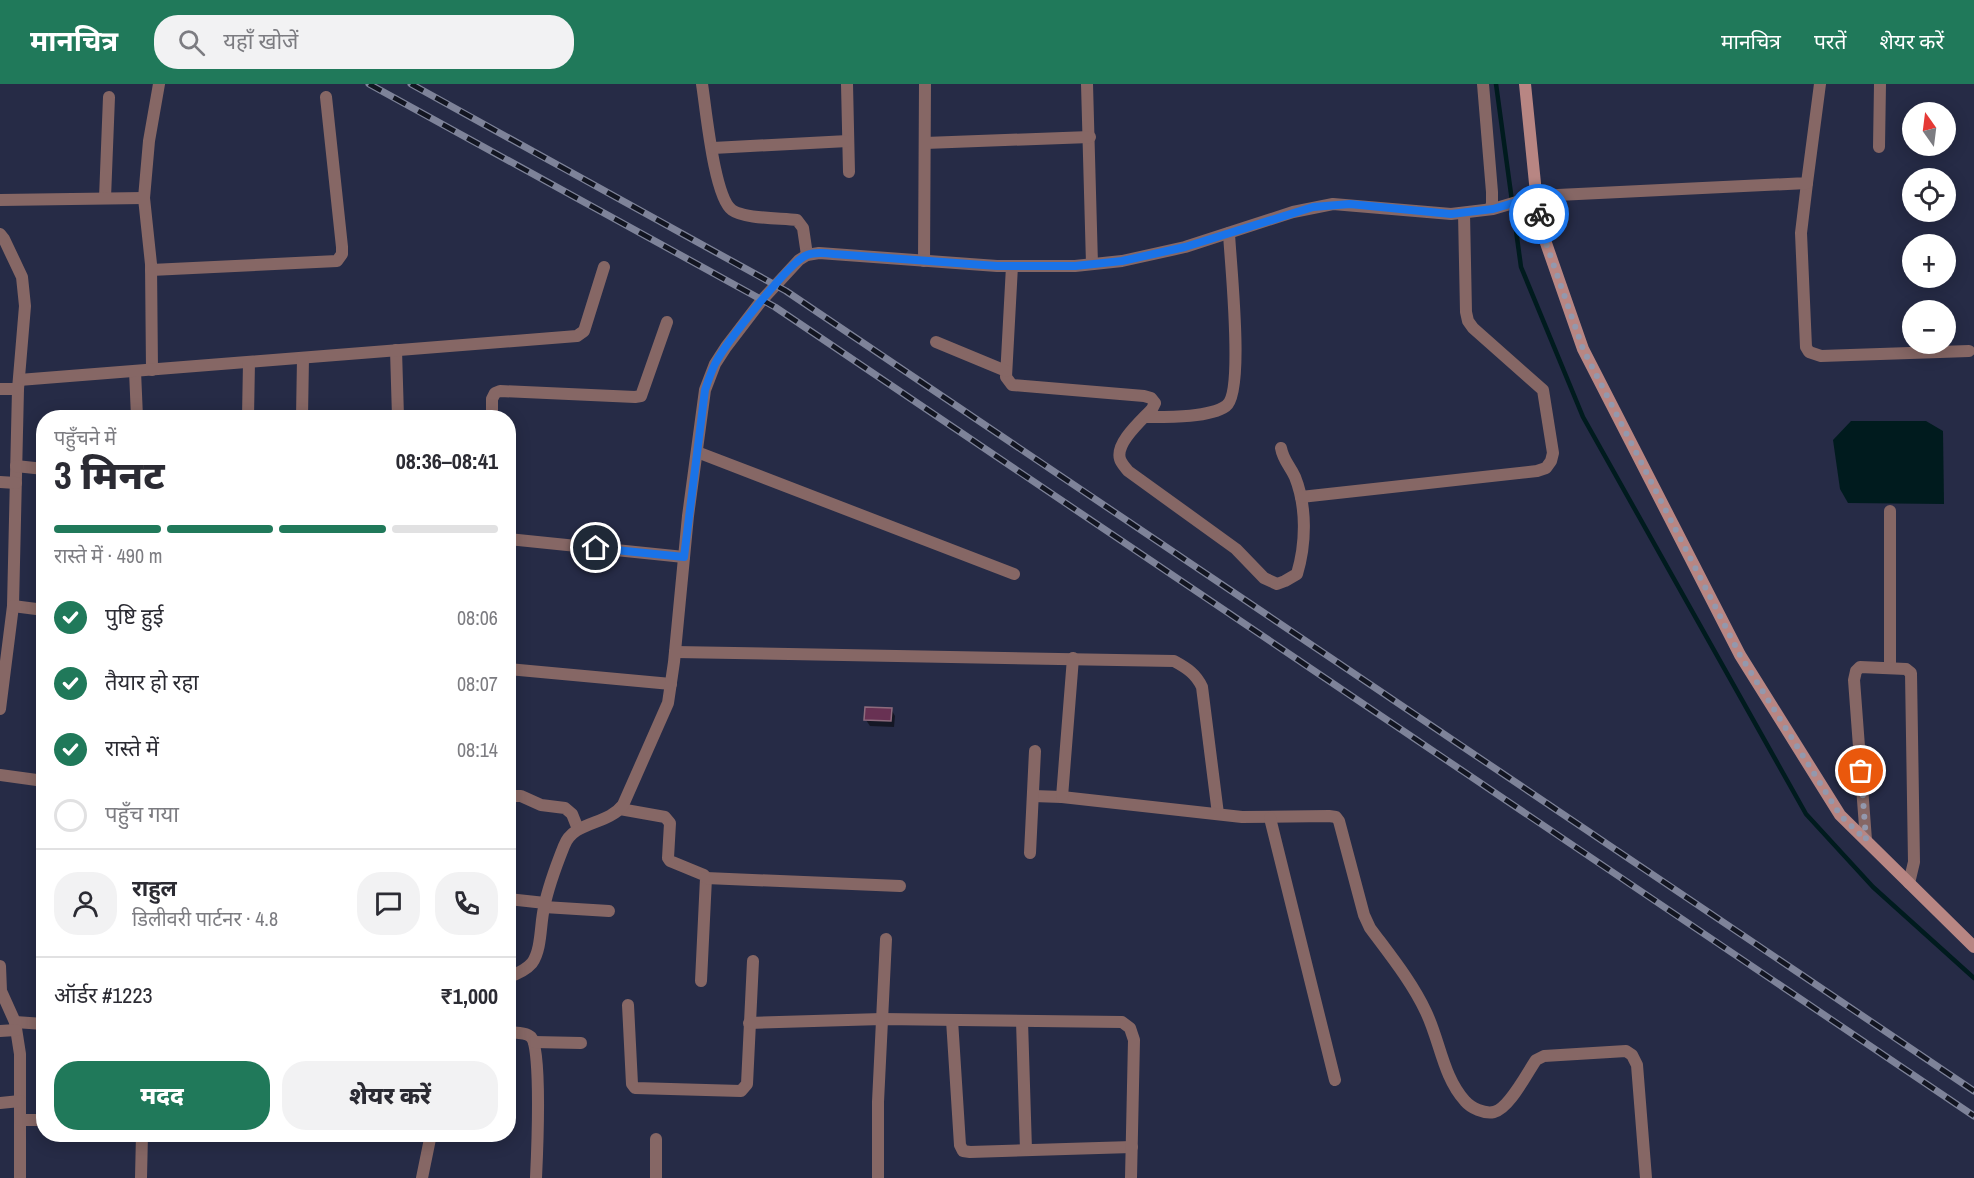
<!DOCTYPE html>
<html lang="hi">
<meta charset="utf-8">
<style>
:root{--surface:#fff;--page:#f2f2f3;--text:#2b2b33;--muted:#7c7c81;--line:#e1e1e2;--accent:#20795a}
body{margin:0;font-family:"Archivo Narrow","Noto Sans Devanagari",sans-serif;background:var(--page);color:var(--text);height:100vh;display:flex;flex-direction:column;font-size:22px;white-space:nowrap}
*{box-sizing:border-box;margin:0}
p{font-size:20px;color:var(--muted)}
.icon{flex:none;width:33px;height:33px;fill:none;stroke:currentColor;stroke-width:2;stroke-linecap:round;stroke-linejoin:round}
.map{position:relative;flex:1;overflow:hidden}
.drawer{position:absolute;left:36px;top:326px;width:480px;height:732px;display:flex;flex-direction:column;background:var(--surface);border-radius:24px;box-shadow:0 3px 15px #0003}
.drawer>*{flex:none}
.needle{width:39px;rotate:346deg}
.fabs{position:absolute;left:1902px;top:18px;display:grid;gap:12px}
.fabs a{display:grid;place-items:center;width:54px;height:54px;border-radius:50%;background:var(--surface);box-shadow:0 3px 15px #0003;font-size:30px}
.pin{position:absolute;display:grid;place-items:center;width:51px;height:51px;color:#fff;margin:-26px;border:3px solid #fff;border-radius:50%;box-shadow:0 2px 6px #0007}
.courier{position:absolute;display:grid;place-items:center;width:60px;height:60px;margin:-30px;border:4px solid #1a73e8;border-radius:50%;background:#fff;color:#222;box-shadow:0 2px 8px #0007}
.head em{font-style:normal;font-weight:800}
.head div{display:flex;flex-direction:column-reverse}
.head{display:flex;align-items:center;justify-content:space-between;height:102px;padding:0 18px}
h1{font-size:39px;font-weight:800;line-height:45px}
.bar{display:grid;grid-template-columns:repeat(4,1fr);gap:9px 6px;align-content:center;height:72px;padding:0 18px}
.bar i{height:8px;border-radius:4px;background:var(--line)}
.bar .on{background:var(--accent)}
.bar p{grid-column:span 4}
.line{display:flex;align-items:center;gap:15px;padding:0 18px;border-top:2px solid var(--line)}
.line div{flex:1}
.round{display:grid;place-items:center;flex:none;width:63px;height:63px;border-radius:24px;background:var(--page)}
ol{padding:0 18px;list-style:none}
li{display:flex;align-items:center;gap:18px;height:66px}
li p{margin-inline-start:auto}
li .icon{padding:6px;border-radius:50%;background:var(--accent);color:#fff;stroke-width:4}
li:last-child{color:var(--muted)}
li i{width:33px;height:33px;border:3px solid var(--line);border-radius:50%}
.action{display:flex;gap:12px;margin-top:auto;padding:12px 18px}
.action a{flex:1;height:69px;border-radius:24px;background:var(--accent);color:#fff;font-size:24px;font-weight:800;line-height:69px;text-align:center}
.action a+a{background:var(--page);color:var(--text)}
header{display:flex;align-items:center;gap:36px;box-sizing:border-box;height:84px;padding:0 30px;background:var(--accent);color:#fff}
header strong{font-size:28px}
nav{display:flex;gap:33px;margin-inline-start:auto;font-size:21px}
.search{width:420px;height:54px;background:var(--page);display:flex;align-items:center;gap:15px;box-sizing:border-box;padding:0 21px;border-radius:24px;color:var(--muted);font-size:22px}
.map>svg:first-child{display:block}
.water{fill:#001b1e}
.shadow{fill:#0007}
.lines{fill:none;stroke-linecap:round;stroke-linejoin:round}
.stream{stroke:#001b1e;stroke-width:4.5}
.building{fill:#683153;stroke:#8d6b7d;stroke-width:1.5}
.street{stroke:#866765;stroke-width:12}
.secondary{stroke:#b88683;stroke-width:12}
.rail-casing{stroke:#7e8399;stroke-width:7}
.rail{stroke:#121521;stroke-width:4.5;stroke-dasharray:14;stroke-linecap:butt}
.done{stroke:#9398ad;stroke-width:6;stroke-dasharray:0 10.8}
.route{stroke:#1a73e8;stroke-width:8}
</style>
<header>
<strong>मानचित्र</strong>
<div class="search"><svg class="icon" aria-label="search" viewBox="0 0 24 24"><circle cx="10" cy="10" r="6"/><path d="M15 15l6 6"/></svg>यहाँ खोजें</div>
<nav><a>मानचित्र</a><a>परतें</a><a>शेयर करें</a></nav>
</header>
<div class="map">
<svg width="1974" height="1094" viewBox="0 0 1974 1094">
<rect width="100%" height="100%" fill="#262b46"/>
<path class="water" d="M1851,337h75l17,10 1,73 -96,-1 -8,-14 -7,-49z"/>
<path class="shadow" d="M891,625l4,7 -1,11 -24,-1 -4,-6z"/>
<g class="lines">
<path class="stream" d="M1496,0l25,183 62,150 223,397 67,73 101,91"/>
</g>
<path class="building" d="M865,623l27,1 -1,13 -27,-1z"/>
<g class="lines">
<g class="street">
<path d="M702,0c4,25 12,113 30,126 12,9 49,8 65,10l6,8 4,27"/>
<path d="M847,0l2,88"/>
<path d="M1087,0l5,180"/>
<path d="M1483,0l9,108v12l-2,5"/>
<path d="M925,59l165,-6"/>
<path d="M1879,63l1,-63"/>
<path d="M713,64l135,-7"/>
<path d="M1807,99l-6,50 5,114 3,5 12,4 148,-5"/>
<path d="M105,114l4,-101"/>
<path d="M0,116l144,-2"/>
<path d="M0,150l4,5 18,38 3,29 -7,83 -5,217 -13,103"/>
<path d="M924,177l1,-177"/>
<path d="M1012,182l-6,111 6,8 132,11 7,2 4,5 -3,6c-10,11 -37,34 -32,50 1,4 5,8 8,12l108,78 28,29 13,6 8,-3 12,-7c9,-30 10,-67 -2,-97 -5,-11 -12,-17 -14,-29"/>
<path d="M151,186l186,-9 5,-7v-7l-16,-150"/>
<path d="M936,258l70,29"/>
<path d="M396,266l2,67"/>
<path d="M152,286l-1,-106 -7,-66 5,-57 10,-57"/>
<path d="M135,287l2,46"/>
<path d="M19,296l558,-44 7,-5 20,-64"/>
<path d="M0,305h18"/>
<path d="M248,333l1,-55"/>
<path d="M302,333l1,-59"/>
<path d="M492,333v-18l3,-6 5,-2 135,6 6,-1 26,-74"/>
<path d="M1145,333c21,0 64,1 81,-11 19,-13 4,-146 3,-173"/>
<path d="M697,368l317,122"/>
<path d="M16,382l28,3"/>
<path d="M0,398l16,1"/>
<path d="M1301,413l236,-26 9,-3 5,-7 2,-8 -10,-63 -70,-62 -5,-7 -2,-9 -2,-99"/>
<path d="M1890,427v156"/>
<path d="M508,455l176,18"/>
<path d="M13,522l31,4"/>
<path d="M675,568l499,9c13,7 22,13 28,26l16,127"/>
<path d="M508,585l163,15"/>
<path d="M0,691l44,6"/>
<path d="M508,712h13l20,9 24,3 7,6 6,15"/>
<path d="M1033,712l29,1 180,20 87,-1 7,1 3,4 25,94 6,13c20,27 42,54 56,84 14,29 17,65 39,89 6,7 19,13 29,11 15,-3 33,-39 42,-52l8,-4 82,-5 6,4 5,10 9,113"/>
<path d="M1062,713l11,-139"/>
<path d="M620,725l45,8 5,6 -2,35 2,3 34,14 2,3 -5,103"/>
<path d="M1270,734l65,262"/>
<path d="M1866,756l-12,-160 2,-9 4,-4 46,2 5,4 3,189 -5,21"/>
<path d="M1030,769l5,-102"/>
<path d="M706,794l194,8"/>
<path d="M508,815l37,4"/>
<path d="M544,823l65,4"/>
<path d="M0,882l1,25 14,31 5,32v124"/>
<path d="M508,893c9,-3 18,-7 24,-14 10,-14 8,-39 12,-55 4,-21 12,-42 20,-62 10,-26 43,-20 59,-41l45,-102 6,-41 14,-146 17,-126 10,-26 11,-17 36,-47 37,-40 8,-5 12,-2 178,13h78l47,-5 63,-14 108,-35 40,-8 118,10 42,-5 44,-13 270,-13 13,-99"/>
<path d="M628,921l4,79 3,4 106,3 6,-7 6,-123"/>
<path d="M952,936l8,125 3,6 7,1 162,-5"/>
<path d="M1022,937l4,129"/>
<path d="M15,938l29,2"/>
<path d="M749,939l133,-4 240,3 8,6 4,12 -3,138"/>
<path d="M0,947l16,-1"/>
<path d="M508,948c7,1 18,0 23,5 11,11 6,120 5,141"/>
<path d="M534,958l47,1"/>
<path d="M0,1019l20,-2"/>
<path d="M20,1036h24"/>
<path d="M656,1055v39"/>
<path d="M141,1094l1,-44"/>
<path d="M422,1094l9,-44"/>
<path d="M878,1094v-76l8,-163"/>
</g>
<path class="secondary" d="M1525,0l14,139 44,126 157,306 100,160 134,132"/>
<defs>
<g id="rail">
<path d="M369,0l406,223 1199,809"/>
<path d="M411,0l375,207 1188,800"/>
</g>
</defs>
<use href="#rail" class="rail-casing"/>
<use href="#rail" class="rail"/>
</g>
<g class="lines">
<path class="done" d="M1539,130v9l44,126 157,306 100,160 26,25 -5,-69"/>
<path class="route" d="M596,464l88,9 21,-167c3,-9 6,-18 10,-26 10,-20 74,-102 92,-109 8,-3 19,-2 27,-1l163,12h78l47,-5 63,-14 128,-40 37,-3 101,10 42,-5 44,-13 2,18"/>
</g>
</svg>
<div class="fabs">
<a><svg class="needle" viewBox="-14 -14 28 28"><path d="M0-13l5 13h-10z" fill="#e53935"/><path d="M0 13l5-13h-10z" fill="#7c7c81"/></svg></a>
<a><svg class="icon" aria-label="locate" viewBox="0 0 24 24"><circle cx="12" cy="12" r="6"/><path d="M12 2v4M12 18v4M2 12h4M18 12h4"/></svg></a>
<a>+</a>
<a>−</a>
</div>
<div class="pin" style="left:1861px;top:687px;background:#ea580c"><svg class="icon" aria-label="bag" viewBox="0 0 24 24"><path d="M5 8h14l-1 12H6zM9 8a3 3 0 0 1 6 0"/></svg></div>
<div class="pin" style="left:596px;top:464px;background:#1f2937"><svg class="icon" aria-label="home" viewBox="0 0 24 24"><path d="M3 11l9-7 9 7M6 9v11h12V9"/></svg></div>
<div class="courier" style="left:1539px;top:130px"><svg class="icon" aria-label="bike" viewBox="0 0 24 24"><circle cx="6" cy="16" r="4"/><circle cx="18" cy="16" r="4"/><path d="M6 16l4-8h5l3 8M10 8l3 8H6M13 5h3"/></svg></div>
<section class="drawer">
<div class="head"><div><h1>3 मिनट</h1><p>पहुँचने में</p></div><em>08:36–08:41</em></div>
<div class="bar"><i class="on"></i><i class="on"></i><i class="on"></i><i></i><p>रास्ते में · 490 m</p></div>
<ol>
<li><svg class="icon" aria-label="check" viewBox="0 0 24 24"><path d="M5 12l5 5 9-10"/></svg>पुष्टि हुई<p>08:06</p></li>
<li><svg class="icon" aria-label="check" viewBox="0 0 24 24"><path d="M5 12l5 5 9-10"/></svg>तैयार हो रहा<p>08:07</p></li>
<li><svg class="icon" aria-label="check" viewBox="0 0 24 24"><path d="M5 12l5 5 9-10"/></svg>रास्ते में<p>08:14</p></li>
<li><i></i>पहुँच गया</li>
</ol>
<div class="line" style="height:108px"><a class="round"><svg class="icon" aria-label="person" viewBox="0 0 24 24"><circle cx="12" cy="8" r="4"/><path d="M4 21q1-7 8-7t8 7"/></svg></a><div><b>राहुल</b><p>डिलीवरी पार्टनर · 4.8</p></div><a class="round"><svg class="icon" aria-label="chat" viewBox="0 0 24 24"><path d="M4 5h16v11H9l-5 4z"/></svg></a><a class="round"><svg class="icon" aria-label="phone" viewBox="0 0 24 24"><path d="M5 4h4l2 5-3 2q2 4 5 5l2-3 5 2v4C11 20 4 13 5 4z"/></svg></a></div>
<div class="line" style="height:78px"><div>ऑर्डर #1223</div><b>₹1,000</b></div>
<div class="action"><a>मदद</a><a>शेयर करें</a></div>
</section>
</div>
